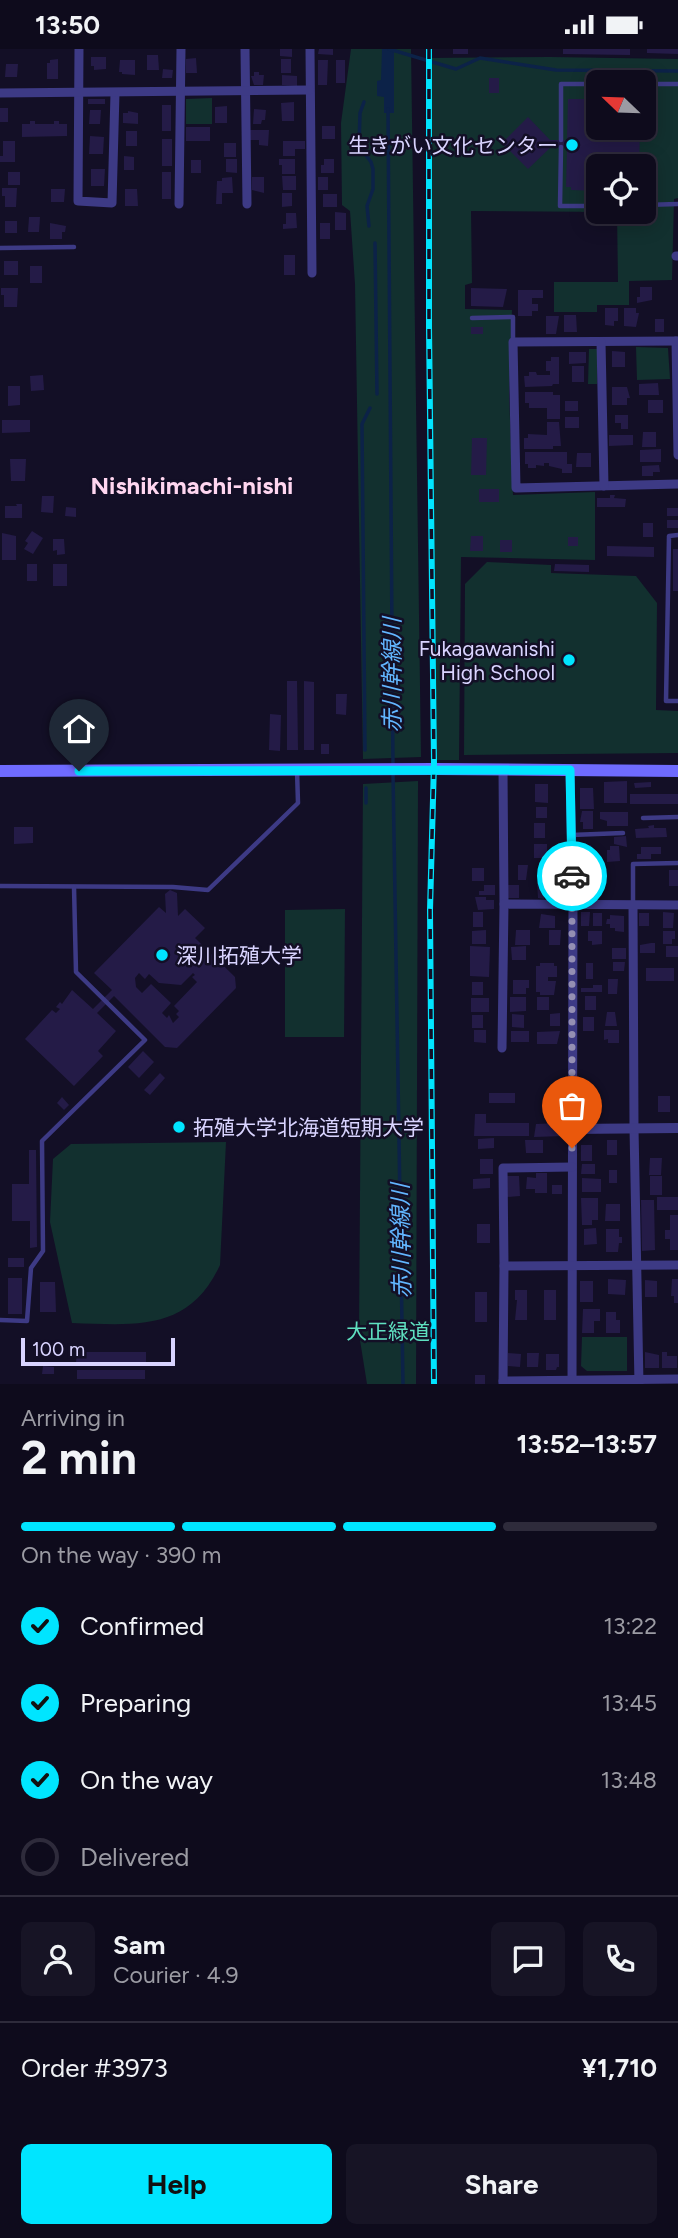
<!DOCTYPE html>
<meta charset="utf-8">
<style>
:root{--surface:#0e0b1c;--page:#171425;--text:#f1f3f6;--muted:#9b9ba3;--line:#2e2b3b;--accent:#00e5ff}
body{margin:0;font-family:Figtree,"Noto Sans JP",sans-serif;background:var(--page);color:var(--text);height:100vh;display:flex;flex-direction:column;font-size:26px;white-space:nowrap}
*{box-sizing:border-box;margin:0}
p{font-size:23px;color:var(--muted)}
.icon{flex:none;width:38px;height:38px;fill:none;stroke:currentColor;stroke-width:2;stroke-linecap:round;stroke-linejoin:round}
.map{position:relative;height:1335px;overflow:hidden}
.sheet{display:flex;flex-direction:column;background:var(--surface);flex:1}
.sheet>*{flex:none}
.needle{width:46px;rotate:293deg}
.buttons{position:absolute;left:586px;top:21px;display:grid;gap:14px}
.buttons a{display:grid;place-items:center;width:70px;height:70px;border-radius:10px;background:var(--surface);box-shadow:0 4px 18px #0003,0 0 0 2px var(--line);font-size:35px}
.scale{position:absolute;left:21px;bottom:18px;width:154px;box-sizing:border-box;padding-left:7px;border:4px solid #d9d4ff;border-top:0;font-size:19px;line-height:24px;white-space:nowrap;color:#d9d4ff;-webkit-text-stroke:5px #130f26;paint-order:stroke}
.pin{position:absolute;display:grid;place-items:center;width:60px;height:60px;color:#fff;margin:-72px -30px;border-radius:50% 50% 50% 0;rotate:-45deg;box-shadow:0 0 7px #0007}
.pin .icon{rotate:45deg}
.courier{position:absolute;display:grid;place-items:center;width:70px;height:70px;margin:-35px;border:5px solid #00e5ff;border-radius:50%;background:#fff;color:#222;box-shadow:0 2px 9px #0007}
.head em{font-style:normal;font-weight:700}
.head div{display:flex;flex-direction:column-reverse}
.head{display:flex;align-items:center;justify-content:space-between;height:119px;padding:0 21px}
h1{font-size:46px;font-weight:700;line-height:52px}
.bar{display:grid;grid-template-columns:repeat(4,1fr);gap:10px 7px;align-content:center;height:84px;padding:0 21px}
.bar i{height:9px;border-radius:5px;background:var(--line)}
.bar .active{background:var(--accent)}
.bar p{grid-column:span 4}
.line{display:flex;align-items:center;gap:18px;padding:0 21px;border-top:2px solid var(--line)}
.line div{flex:1}
.round{display:grid;place-items:center;flex:none;width:74px;height:74px;border-radius:10px;background:var(--page)}
ol{padding:0 21px;list-style:none}
li{display:flex;align-items:center;gap:21px;height:77px}
li p{margin-inline-start:auto}
li .icon{padding:7px;border-radius:50%;background:var(--accent);color:#111;stroke-width:4}
li:last-child{color:var(--muted)}
li i{width:38px;height:38px;border:4px solid var(--line);border-radius:50%}
.primary-button{display:flex;gap:14px;margin-top:auto;padding:14px 21px}
.primary-button a{flex:1;height:80px;border-radius:10px;background:var(--accent);color:#111;font-size:28px;font-weight:700;line-height:80px;text-align:center}
.primary-button a+a{background:var(--page);color:var(--text)}
.status{display:flex;justify-content:space-between;align-items:center;height:49px;padding:0 35px;background:var(--surface);direction:ltr}
.status svg{height:19px;fill:currentColor}
.map>svg:first-child{display:block}
.green{fill:#12302f;fill-rule:evenodd}
.water{fill:#0c2248}
.lines{fill:none;stroke-linecap:round;stroke-linejoin:round}
.stream{stroke:#0c2248;stroke-width:3.5}
.building{fill:#241b47;fill-rule:evenodd}
.service{stroke:#3d3a85;stroke-width:4.5}
.minor{stroke:#3d3a85;stroke-width:9}
.tertiary{stroke:#3d3a85;stroke-width:10}
.secondary{stroke:#6f6bff;stroke-width:12}
.rail-casing{stroke:#00e5ff;stroke-width:6}
.rail{stroke:#130f26;stroke-width:3.5;stroke-dasharray:10;stroke-linecap:butt}
.done{stroke:#948fb3;stroke-width:7;stroke-dasharray:0 12.6}
.route{stroke:#00e5ff;stroke-width:9}
.poi-dot{fill:#00e5ff;stroke:#130f26;stroke-width:2.5}
.labels{text-anchor:middle;dominant-baseline:central;stroke-width:5;stroke-linejoin:round;paint-order:stroke}
.poi-label{font-size:21px;fill:#d9d4ff;stroke:#130f26;text-anchor:end}
.park-label{font-size:21px;fill:#5fe0c0;stroke:#130f26}
.water-label{font-size:23px;font-style:italic;fill:#62b6ff;stroke:#130f26}
.quarter-label{font-size:24px;font-weight:bold;fill:#ffd6f0;stroke:#130f26}
</style>
<div class="status"><b>13:50</b><svg viewBox="0 0 49 12"><path d="M0 12V9h3v3zM5 12V6h3v6zM10 12V3h3v9zM15 12V0h3v12zM26 1h20v11H26zM47 4h2v5h-2z"/></svg></div>
<div class="map">
<svg width="678" height="1335" viewBox="0 0 678 1335">
<rect width="100%" height="100%" fill="#130f26"/>
<g class="green">
<path d="M351,0h60l10,708 -58,2 -8,-475 -5,-73 -8,-6 -1,-82z"/>
<path d="M550,8l128,2v139l-4,1 -2,81 -43,1v24h-32v7h-43v-30h64l-1,-70 -146,-1 1,72 -7,2v24l47,1 -3,85 4,100 82,-3v68l-134,-3 -2,203h-27l-4,-702zM598,33h46v46h-46zM598,117h46v46h-46z"/>
<path d="M212,49v26h-26v-25z"/>
<path d="M636,298l32,1 2,31 -33,1z"/>
<path d="M589,300h8v35h-9z"/>
<path d="M487,513l64,3v8l85,3 21,27 -1,107 22,1v42l-214,2 1,-171z"/>
<path d="M418,732l-2,603h-49l-8,-50 4,-550z"/>
<path d="M345,860l-1,128h-59v-127z"/>
<path d="M226,1093l-6,123c-31,67 -85,60 -148,58l-22,-101 3,-63 18,-15z"/>
<path d="M582,1288h45v34h-40l-6,-5z"/>
</g>
<path class="water" d="M382,0h12v64h-10v-16l-7,-1v-15l4,-1z"/>
<g class="lines">
<g class="stream">
<path d="M389,0l67,20 24,-11 76,12 122,1"/>
<path d="M364,53l-4,11 -1,33 12,16 2,7v20l-6,17 2,20"/>
<path d="M388,60l5,657"/>
<path d="M375,194l2,151"/>
<path d="M365,701l-3,-326 8,-16"/>
<path d="M393,725l10,610"/>
<path d="M366,754v-15"/>
</g>
</g>
<g class="building">
<path d="M280,0h12v8l-12,-1z"/>
<path d="M319,0h14v6l-15,-1z"/>
<rect x="453" y="0" width="15" height="5"/>
<path d="M563,0h67v6l-67,-1z"/>
<path d="M647,0h31v5l-31,-1z"/>
<path d="M147,6h11l1,15h-12z"/>
<path d="M91,8h15v12l-12,1v-4h-3z"/>
<path d="M196,9l1,15h-11v-14z"/>
<path d="M58,10v20h-11v-16h3v-3z"/>
<rect x="281" y="10" width="10" height="14"/>
<path d="M120,11h15v15l-13,-1v-2h-3z"/>
<path d="M318,11h10l-1,25h-9z"/>
<rect x="336" y="11" width="9" height="23"/>
<path d="M6,15h12l-1,13h-12z"/>
<path d="M163,20l10,1 -1,8h-10z"/>
<path d="M254,23h5v3h5l-1,10h-9l-3,-9h3z"/>
<path d="M282,26l15,1v10l-15,-1z"/>
<rect x="489" y="29" width="10" height="15"/>
<rect x="88" y="50" width="17" height="5"/>
<path d="M568,50h30v29h42l-1,38h-41v25l-27,-1v-3h-5l1,-40h-16l-23,22 -26,-26 26,-26 22,23h17z"/>
<path d="M294,53v19h-12l-1,-18z"/>
<rect x="162" y="56" width="9" height="26"/>
<path d="M227,57v17h-12v-16z"/>
<rect x="0" y="59" width="8" height="14"/>
<path d="M254,60l12,1 -1,10h-3l-1,4h-8z"/>
<path d="M90,61h11l-1,14h-11z"/>
<path d="M128,62l10,2v11l-15,-1v-10h5z"/>
<path d="M30,72h5v3h19v-3h5v3h8v12l-45,1v-13h8z"/>
<rect x="322" y="77" width="13" height="13"/>
<rect x="186" y="78" width="24" height="14"/>
<path d="M249,81h20l-1,16 -9,-1v-5h-10z"/>
<rect x="126" y="82" width="11" height="15"/>
<path d="M90,87l14,1 -1,17h-14z"/>
<rect x="162" y="90" width="10" height="27"/>
<path d="M3,92h12v21h-15v-6h3z"/>
<path d="M283,92h22v8h-10v7h-12z"/>
<rect x="224" y="94" width="12" height="14"/>
<path d="M124,107l10,1v13h-10z"/>
<path d="M226,110h11v14l-11,-1z"/>
<path d="M279,110h16v15h-13v-9h-3z"/>
<path d="M324,110h10v14h-13v-8h3z"/>
<rect x="191" y="111" width="10" height="13"/>
<path d="M91,120h14l-1,17h-13z"/>
<rect x="8" y="123" width="12" height="13"/>
<rect x="162" y="123" width="9" height="27"/>
<path d="M282,127h14v14h-13z"/>
<path d="M232,128l1,16h-11v11h-6l1,-23h5v-3z"/>
<path d="M252,128h12v16l-12,-3z"/>
<rect x="318" y="128" width="10" height="13"/>
<path d="M2,139h15l-1,19h-11v-11h-3z"/>
<path d="M51,140h14l-1,13h-13z"/>
<path d="M125,140h12l1,17h-13z"/>
<path d="M282,144h10v13l-10,1z"/>
<rect x="323" y="145" width="14" height="13"/>
<path d="M335,163l11,1v17h-11z"/>
<path d="M286,164h10l1,15 -14,1v-5h3z"/>
<path d="M29,168h11l-1,15h-11z"/>
<rect x="5" y="172" width="12" height="12"/>
<path d="M50,174l16,3 -1,6h-3v7h-12z"/>
<rect x="320" y="174" width="10" height="16"/>
<rect x="284" y="206" width="11" height="20"/>
<rect x="4" y="212" width="14" height="14"/>
<rect x="30" y="217" width="12" height="17"/>
<path d="M640,238h12v13l-15,3v-6h3z"/>
<path d="M1,239h17l-1,19h-13v-12h-3z"/>
<path d="M471,239l36,1 -4,18 -32,-1z"/>
<path d="M518,241h25v8h-11v6h6v7h-6v5h-14z"/>
<path d="M605,259h13v13h-4v5l-9,-1z"/>
<path d="M624,259h12v5h3l-3,14 -12,-1z"/>
<path d="M564,266h12l1,17h-13z"/>
<path d="M546,267h13l-3,18h-10z"/>
<rect x="655" y="270" width="9" height="13"/>
<rect x="471" y="278" width="12" height="7"/>
<path d="M612,302l13,1v15h-13z"/>
<path d="M569,303h17v11l-17,1z"/>
<path d="M551,308h8v27h-6l-1,2 -27,1 -1,-11h5v-4h7l1,3h13v-4h-4v-10h5z"/>
<rect x="572" y="317" width="12" height="16"/>
<path d="M43,326l1,15 -13,1 -1,-15z"/>
<path d="M658,334l1,12h-20v-11z"/>
<path d="M8,337h12v19l-12,1z"/>
<path d="M612,338h15l3,11h-3v7h-15z"/>
<path d="M525,343h28v3h7v24h-13v-11h-18v-5h-4z"/>
<rect x="648" y="351" width="15" height="13"/>
<rect x="565" y="352" width="13" height="10"/>
<path d="M615,366h13v14h-7v-6h-6z"/>
<rect x="565" y="368" width="14" height="11"/>
<path d="M2,371h28v12l-28,1z"/>
<path d="M547,373h12l2,24h-8v3h-29v-11h4v-4l19,1z"/>
<path d="M643,383h13v15h-14z"/>
<path d="M609,386h24v10l-24,1z"/>
<path d="M472,389h15l-1,37h-15z"/>
<path d="M661,400v13h-21v-12z"/>
<path d="M525,403h42v12h5v9h-10v-4l-13,-3v-3h-5v3l-8,-1v3h-8v-4h-3z"/>
<path d="M577,404h14v14h-15z"/>
<path d="M10,410h16l-1,22h-14z"/>
<path d="M659,416l1,7h-7v4h-11v-10z"/>
<rect x="479" y="440" width="20" height="13"/>
<path d="M610,446h5l-1,3 12,1 -1,8h-28v-9h13z"/>
<path d="M42,447h12l-1,17 -12,-1z"/>
<path d="M16,455h6v14h-17v-12h12z"/>
<path d="M66,458l10,1v9l-11,-1z"/>
<rect x="667" y="459" width="11" height="8"/>
<rect x="667" y="471" width="11" height="8"/>
<rect x="643" y="474" width="10" height="14"/>
<path d="M32,482l11,7 -10,16 -9,-5 4,-6 -3,-2z"/>
<path d="M2,484l14,3v24h-14z"/>
<path d="M471,487h12v15h-13z"/>
<rect x="568" y="488" width="10" height="9"/>
<path d="M53,490h11l1,15 -8,1v-5l-4,1z"/>
<rect x="500" y="491" width="12" height="12"/>
<path d="M607,497l47,1v10l-47,-1z"/>
<rect x="673" y="500" width="5" height="42"/>
<rect x="27" y="515" width="10" height="17"/>
<rect x="53" y="515" width="14" height="22"/>
<path d="M555,515l34,1v7l-35,-1z"/>
<path d="M287,632h10l1,69h-11z"/>
<path d="M304,632l10,1v68h-10z"/>
<path d="M336,645h11l-1,21 -10,-1z"/>
<path d="M270,665l11,1 -1,36 -11,-1z"/>
<rect x="321" y="695" width="8" height="10"/>
<path d="M627,732v22h-23v-21z"/>
<path d="M651,733v5l-16,1 -1,-5z"/>
<path d="M535,735h13v19l-13,-1z"/>
<path d="M580,739h13l1,21h-14z"/>
<rect x="630" y="745" width="48" height="10"/>
<rect x="536" y="758" width="11" height="11"/>
<path d="M582,762h11v18h-10v-7h-3z"/>
<path d="M600,763h28v14h-21v-5l-7,-2z"/>
<rect x="534" y="774" width="11" height="15"/>
<path d="M654,776v3h12l1,9 -31,1 -1,-9 14,-1 -1,-2z"/>
<path d="M14,778h19v16l-19,1z"/>
<path d="M626,787l1,11 -13,-3v-7z"/>
<rect x="534" y="795" width="13" height="14"/>
<path d="M582,796h9l2,15h-11z"/>
<path d="M610,797h9l1,15 -13,1v-12h3z"/>
<path d="M641,798h20v7h-10v5h-14v-5h4z"/>
<path d="M518,816h10l-2,15h-8z"/>
<rect x="472" y="819" width="12" height="13"/>
<rect x="669" y="821" width="9" height="16"/>
<path d="M583,822h17v15h-4l1,5 -7,1v-6h-7z"/>
<path d="M537,834l15,1 -1,12 -7,-1v4l-6,-1z"/>
<path d="M484,836h11v10h-16v-4h5z"/>
<rect x="508" y="836" width="11" height="13"/>
<path d="M170,841l7,3 1,23 7,-7 20,19 -10,10 40,39 1,11 -59,60 -12,-1 -51,-51 -17,17 19,18 -18,20 5,5 -29,30 -49,-47 27,-29 4,3 4,-4 -4,-2 4,-5 2,2 10,-14 21,19 19,-19 -18,-17 65,-66 7,6 -1,-19zM139,924l6,6 4,-5 10,9 22,2 12,-12 2,2 -3,2 5,5 -23,24 5,5 -3,3 3,3 -6,6 -4,-8 -2,3 -5,-5 9,-10 -20,-19 -9,9 -6,-6 -1,-9z"/>
<path d="M475,848h11v3h8v9l-16,1z"/>
<rect x="473" y="863" width="10" height="15"/>
<path d="M581,863h9l-1,14h-8z"/>
<path d="M663,863l11,1 -1,15h-10z"/>
<rect x="593" y="864" width="9" height="13"/>
<rect x="639" y="864" width="10" height="13"/>
<path d="M541,865l14,2v12h-16z"/>
<path d="M610,866l14,1v16l-9,-1v-3h-5v-4h-4l1,-5h3z"/>
<path d="M486,881v14h-14v-13z"/>
<path d="M516,881h14v15h-15z"/>
<path d="M549,881h12l-1,15h-11z"/>
<path d="M588,882h14v13l-10,1v-4h-4z"/>
<path d="M663,882h12v8h-3v5h-9z"/>
<path d="M651,894h4v10h-15v-8z"/>
<path d="M470,897l20,1 -1,30 -19,-1z"/>
<path d="M526,897v14h-14l-1,-13z"/>
<rect x="666" y="897" width="12" height="11"/>
<rect x="612" y="899" width="14" height="11"/>
<path d="M613,913h12l-1,9h-11z"/>
<path d="M540,914h14v3h3v11h-9v4h8l-2,14h-14v-3h-4v-26h4z"/>
<rect x="586" y="914" width="7" height="16"/>
<rect x="646" y="919" width="28" height="13"/>
<path d="M608,930h10l-1,15h-9z"/>
<path d="M513,931h16v8h-3v6h-13z"/>
<rect x="472" y="933" width="11" height="13"/>
<path d="M593,936h9v7h-21v-4h12z"/>
<rect x="585" y="947" width="11" height="14"/>
<path d="M510,948h16v14l-16,1z"/>
<rect x="537" y="948" width="12" height="13"/>
<rect x="471" y="949" width="18" height="14"/>
<path d="M607,963h8l2,14h-12z"/>
<path d="M560,964v13h-10v-12z"/>
<path d="M512,965l12,1v13l-12,-1z"/>
<rect x="472" y="966" width="11" height="13"/>
<rect x="583" y="968" width="11" height="14"/>
<path d="M474,981h12v13l-12,-1z"/>
<path d="M604,981h15v13h-11v-4l-4,1z"/>
<rect x="511" y="982" width="18" height="11"/>
<path d="M560,982l-3,13h-20v-12z"/>
<path d="M143,1002l11,11 -15,16 -11,-11z"/>
<path d="M160,1024l5,5 -15,17 -6,-5z"/>
<rect x="489" y="1044" width="26" height="10"/>
<rect x="658" y="1047" width="12" height="16"/>
<path d="M62,1048l7,8 -5,5 -7,-7z"/>
<path d="M475,1065h11v9h43v13h-55z"/>
<path d="M559,1074v3h4v10l-29,1 2,-13z"/>
<path d="M494,1089v10l-16,1v-10z"/>
<path d="M525,1091h18v13h-17z"/>
<rect x="607" y="1091" width="10" height="15"/>
<rect x="581" y="1096" width="11" height="16"/>
<path d="M29,1101h7l1,97 -7,1v-27h-18v-37h17z"/>
<path d="M650,1109h12l-1,17h-12z"/>
<rect x="480" y="1110" width="13" height="15"/>
<path d="M582,1115h13v10h-14z"/>
<rect x="609" y="1121" width="8" height="13"/>
<path d="M536,1124h11v20h-12v-4h-9l1,-12 9,1z"/>
<path d="M507,1127h12l1,20 -13,1z"/>
<rect x="650" y="1127" width="12" height="19"/>
<path d="M490,1129v10l-17,1v-10z"/>
<path d="M582,1129l19,1v13h-19z"/>
<rect x="552" y="1136" width="10" height="9"/>
<rect x="657" y="1148" width="21" height="13"/>
<path d="M581,1149h17v22h-6v5h-10z"/>
<path d="M641,1151h13l1,50 -13,1z"/>
<path d="M606,1155h14v17h-15z"/>
<path d="M670,1166h8v35h-8v-11h-5v-9h5z"/>
<rect x="477" y="1175" width="13" height="19"/>
<path d="M596,1179l1,16 -13,1v-16z"/>
<path d="M606,1180h13v8h3v6h-3l-1,9h-12z"/>
<rect x="8" y="1209" width="16" height="9"/>
<rect x="8" y="1229" width="14" height="36"/>
<path d="M608,1230l18,1 -1,15 -17,-1z"/>
<path d="M672,1230h6v24h-4v-7h-3z"/>
<path d="M645,1231l12,1v16h-12z"/>
<rect x="580" y="1232" width="13" height="21"/>
<path d="M40,1233h15l1,30h-16z"/>
<path d="M515,1241h12v30h-12l2,-20h-2z"/>
<rect x="544" y="1241" width="12" height="30"/>
<rect x="475" y="1243" width="12" height="30"/>
<path d="M583,1260h17v12h-6v12h-12z"/>
<path d="M606,1263h10v8h4v13h-14z"/>
<path d="M77,1303h69v11l-70,-1z"/>
<path d="M645,1303l14,3v13h-14z"/>
<path d="M662,1303h5v4h10v12h-15z"/>
<path d="M508,1304l13,1 -1,13 -12,-1z"/>
<path d="M527,1304h12l-1,14h-11z"/>
<path d="M546,1305h13v13h-2l-1,3h-10z"/>
<path d="M43,1317l11,1v7h-12z"/>
<rect x="77" y="1321" width="68" height="9"/>
<rect x="475" y="1326" width="10" height="9"/>
</g>
<g class="lines">
<g class="service">
<path d="M644,35h34"/>
<path d="M561,91v-56h37"/>
<path d="M561,98l-1,59h38"/>
<path d="M644,156l34,-1"/>
<path d="M0,199l74,-1"/>
<path d="M472,269l41,-1v24"/>
<path d="M678,486l-9,1 -3,165h12"/>
<path d="M643,769l35,-1"/>
<path d="M571,786l52,-2"/>
<path d="M0,837l173,1 35,3 90,-87 -1,-33"/>
<path d="M633,856v-41l45,-1"/>
<path d="M0,1271l27,1 4,-53 12,-17 -1,-110 103,-101 -69,-68 -2,-85"/>
</g>
<g class="minor">
<path d="M79,0l-1,152 34,2 3,-110"/>
<path d="M245,0l2,155"/>
<path d="M310,0l2,224"/>
<path d="M0,44l309,-3"/>
<path d="M179,155l2,-155"/>
<path d="M676,207h2"/>
<path d="M676,292l2,114"/>
<path d="M678,292l-165,1 3,146 162,-4"/>
<path d="M601,293l3,144"/>
<path d="M503,721l1,134"/>
<path d="M570,721l3,134 -1,480"/>
<path d="M633,856l1,223 5,256"/>
<path d="M502,999l2,-144 174,1"/>
<path d="M504,1217l-1,-98 69,-1"/>
<path d="M503,1332l175,-2"/>
<path d="M503,1335l1,-118 174,-1"/>
</g>
<path class="tertiary" d="M571,1080l107,-1"/>
<path class="secondary" d="M0,722l434,-2 244,2"/>
<defs>
<path id="rail" d="M429,0v278l5,435 -4,148 4,474"/>
</defs>
<use href="#rail" class="rail-casing"/>
<use href="#rail" class="rail"/>
</g>
<g class="lines">
<path class="done" d="M572,1099v-272"/>
<path class="route" d="M79,722l491,-1 2,106"/>
</g>
<g class="poi-dot">
<circle cx="572" cy="96" r="7"/>
<circle cx="569" cy="611" r="7"/>
<circle cx="162" cy="906" r="7"/>
<circle cx="179" cy="1078" r="7"/>
</g>
<g class="labels">
<g class="poi-label">
<text x="558" y="96">生きがい文化センター</text>
<text x="555" y="599">Fukagawanishi<tspan x="555" dy="24">High School</tspan></text>
<text x="176" y="906" text-anchor="start">深川拓殖大学</text>
<text x="193" y="1078" text-anchor="start">拓殖大学北海道短期大学</text>
</g>
<g class="park-label">
<text x="388" y="1282">大正緑道</text>
</g>
<g class="water-label">
<text transform="translate(392 626) rotate(-90)">赤川幹線川</text>
<text transform="translate(401 1192) rotate(-91)">赤川幹線川</text>
</g>
<g class="quarter-label">
<text x="192" y="436">Nishikimachi-nishi</text>
</g>
</g>
</svg>
<div class="buttons">
<a><svg class="needle" viewBox="-14 -14 28 28"><path d="M0-13l5 13h-10z" fill="#e53935"/><path d="M0 13l5-13h-10z" fill="#9b9ba3"/></svg></a>
<a><svg class="icon" aria-label="locate" viewBox="0 0 24 24"><circle cx="12" cy="12" r="6"/><path d="M12 2v4M12 18v4M2 12h4M18 12h4"/></svg></a>
</div>
<div class="scale">100 m</div>
<div class="pin" style="left:572px;top:1099px;background:#ea580c"><svg class="icon" aria-label="bag" viewBox="0 0 24 24"><path d="M5 8h14l-1 12H6zM9 8a3 3 0 0 1 6 0"/></svg></div>
<div class="pin" style="left:79px;top:722px;background:#1f2937"><svg class="icon" aria-label="home" viewBox="0 0 24 24"><path d="M3 11l9-7 9 7M6 9v11h12V9"/></svg></div>
<div class="courier" style="left:572px;top:827px"><svg class="icon" aria-label="car" viewBox="0 0 24 24"><path d="M5 17H2v-5l4-1 3-4h7l3 4 3 1v5h-3M9 17h6M6 11h13"/><circle cx="7" cy="17" r="2"/><circle cx="17" cy="17" r="2"/></svg></div>
</div>
<section class="sheet">
<div class="head"><div><h1>2 min</h1><p>Arriving in</p></div><em>13:52–13:57</em></div>
<div class="bar"><i class="active"></i><i class="active"></i><i class="active"></i><i></i><p>On the way · 390 m</p></div>
<ol>
<li><svg class="icon" aria-label="check" viewBox="0 0 24 24"><path d="M5 12l5 5 9-10"/></svg>Confirmed<p>13:22</p></li>
<li><svg class="icon" aria-label="check" viewBox="0 0 24 24"><path d="M5 12l5 5 9-10"/></svg>Preparing<p>13:45</p></li>
<li><svg class="icon" aria-label="check" viewBox="0 0 24 24"><path d="M5 12l5 5 9-10"/></svg>On the way<p>13:48</p></li>
<li><i></i>Delivered</li>
</ol>
<div class="line" style="height:126px"><a class="round"><svg class="icon" aria-label="person" viewBox="0 0 24 24"><circle cx="12" cy="8" r="4"/><path d="M4 21q1-7 8-7t8 7"/></svg></a><div><b>Sam</b><p>Courier · 4.9</p></div><a class="round"><svg class="icon" aria-label="chat" viewBox="0 0 24 24"><path d="M4 5h16v11H9l-5 4z"/></svg></a><a class="round"><svg class="icon" aria-label="phone" viewBox="0 0 24 24"><path d="M5 4h4l2 5-3 2q2 4 5 5l2-3 5 2v4C11 20 4 13 5 4z"/></svg></a></div>
<div class="line" style="height:91px"><div>Order #3973</div><b>¥1,710</b></div>
<div class="primary-button"><a>Help</a><a>Share</a></div>
</section>
